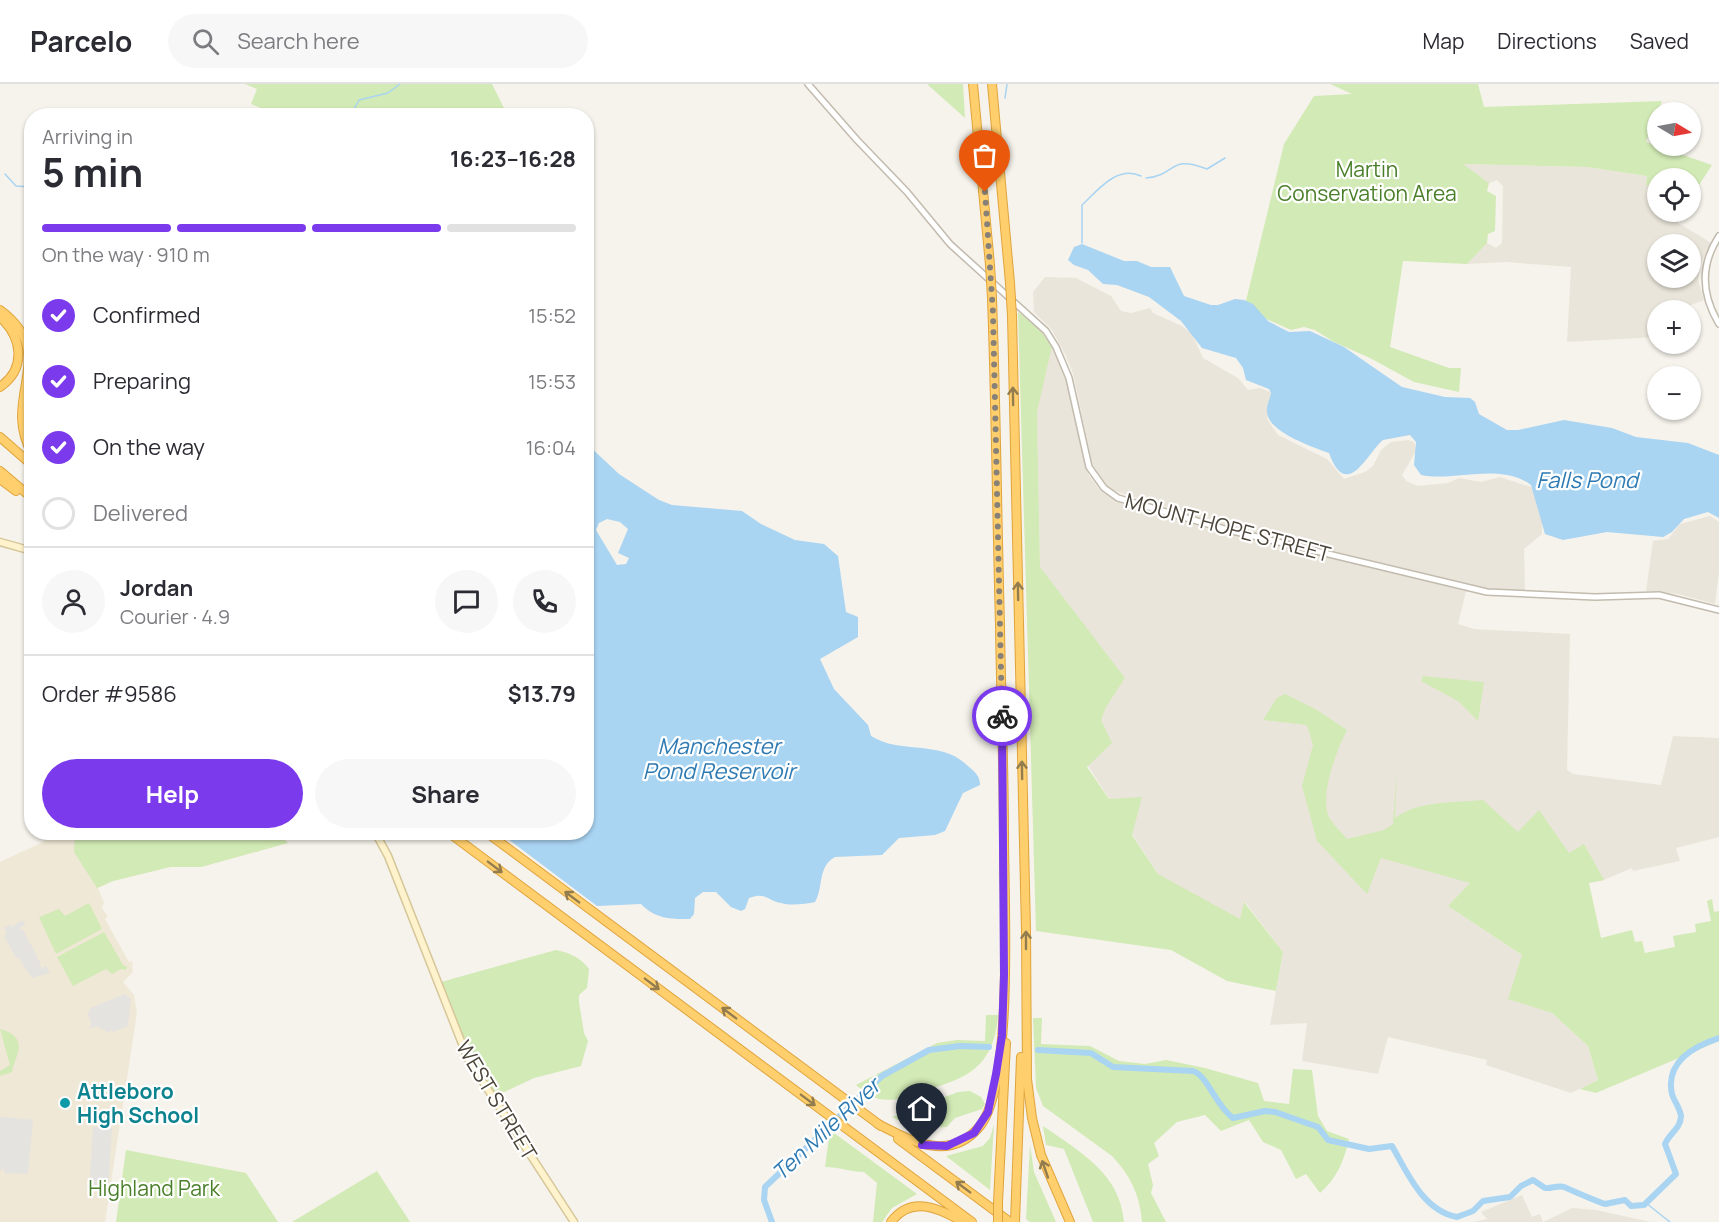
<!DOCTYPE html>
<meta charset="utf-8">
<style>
:root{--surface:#fff;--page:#f7f7f7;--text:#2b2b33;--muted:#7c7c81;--line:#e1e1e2;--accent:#7c3aed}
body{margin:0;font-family:Manrope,sans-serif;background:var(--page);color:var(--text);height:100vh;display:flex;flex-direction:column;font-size:22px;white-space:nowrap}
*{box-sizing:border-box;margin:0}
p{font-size:20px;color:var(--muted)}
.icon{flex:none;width:33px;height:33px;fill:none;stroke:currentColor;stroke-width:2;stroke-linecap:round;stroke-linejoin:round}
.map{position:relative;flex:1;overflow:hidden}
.drawer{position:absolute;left:24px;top:24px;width:570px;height:732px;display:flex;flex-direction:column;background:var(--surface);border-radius:24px;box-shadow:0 2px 4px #0004}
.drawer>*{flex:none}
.needle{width:39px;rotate:100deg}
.controls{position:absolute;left:1647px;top:18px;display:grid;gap:12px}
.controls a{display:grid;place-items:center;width:54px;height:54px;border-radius:50%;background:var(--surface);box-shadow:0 2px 4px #0004;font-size:30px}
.pin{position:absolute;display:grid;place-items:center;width:51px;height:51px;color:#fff;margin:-62px -26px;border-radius:50% 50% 50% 0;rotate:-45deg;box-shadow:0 0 6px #0007}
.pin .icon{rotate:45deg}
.courier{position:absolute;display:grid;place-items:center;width:60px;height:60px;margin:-30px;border:4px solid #7c3aed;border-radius:50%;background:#fff;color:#222;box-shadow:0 2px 8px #0007}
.overview em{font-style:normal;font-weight:700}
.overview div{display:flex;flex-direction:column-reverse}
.overview{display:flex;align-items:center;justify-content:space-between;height:102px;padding:0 18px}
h1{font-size:39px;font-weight:700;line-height:45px}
.bar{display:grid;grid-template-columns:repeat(4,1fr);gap:9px 6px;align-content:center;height:72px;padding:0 18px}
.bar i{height:8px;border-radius:4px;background:var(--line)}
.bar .current{background:var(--accent)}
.bar p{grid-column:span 4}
.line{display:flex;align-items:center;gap:15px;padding:0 18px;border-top:2px solid var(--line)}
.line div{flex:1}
.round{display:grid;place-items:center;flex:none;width:63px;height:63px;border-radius:32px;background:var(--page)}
ol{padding:0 18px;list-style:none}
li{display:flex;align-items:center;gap:18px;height:66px}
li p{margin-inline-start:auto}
li .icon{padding:6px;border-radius:50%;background:var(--accent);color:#fff;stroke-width:4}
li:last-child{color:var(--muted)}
li i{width:33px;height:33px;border:3px solid var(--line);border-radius:50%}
.cta{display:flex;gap:12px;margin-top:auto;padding:12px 18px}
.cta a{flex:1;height:69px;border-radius:36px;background:var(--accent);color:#fff;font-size:24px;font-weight:700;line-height:69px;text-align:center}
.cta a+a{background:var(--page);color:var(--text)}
header{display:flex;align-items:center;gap:36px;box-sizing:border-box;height:84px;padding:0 30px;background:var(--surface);border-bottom:2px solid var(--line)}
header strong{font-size:28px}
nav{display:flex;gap:33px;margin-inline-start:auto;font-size:21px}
.search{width:420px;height:54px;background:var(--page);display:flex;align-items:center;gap:15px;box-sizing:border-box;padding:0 21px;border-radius:33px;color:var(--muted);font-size:22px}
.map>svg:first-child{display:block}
.residential{fill:#eae5da;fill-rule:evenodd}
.education{fill:#efe8d6}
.green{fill:#d2eab5}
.parking{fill:#e5e3e0}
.water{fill:#a9d4f2;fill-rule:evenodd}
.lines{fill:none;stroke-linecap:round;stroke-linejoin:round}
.stream{stroke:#a9d4f2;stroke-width:1.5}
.river{stroke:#a9d4f2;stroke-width:6}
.tertiary-casing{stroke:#c2bbae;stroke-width:8}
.secondary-casing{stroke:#d6c79b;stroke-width:9}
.motorway-casing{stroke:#e0a43c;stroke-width:10}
.tertiary{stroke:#fff;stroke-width:5}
.secondary{stroke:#fff3cd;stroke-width:6}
.motorway{stroke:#ffcf6e;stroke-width:8}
.motorway-bridge-casing{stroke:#e0a43c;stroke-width:10;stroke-linecap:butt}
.motorway-bridge{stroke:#ffcf6e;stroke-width:8}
.oneway{stroke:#937c4e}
.done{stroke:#878178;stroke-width:6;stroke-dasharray:0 10.8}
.route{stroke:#7c3aed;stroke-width:8}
.culture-dot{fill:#0f9aa8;stroke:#fff;stroke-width:2}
.labels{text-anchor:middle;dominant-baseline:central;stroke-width:4.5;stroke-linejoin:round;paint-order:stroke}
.park-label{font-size:21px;fill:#4a7f2a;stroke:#fff}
.street-label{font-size:21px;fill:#4b4439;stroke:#fff}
.culture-label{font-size:21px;font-weight:bold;fill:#0d838f;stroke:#fff;text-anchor:start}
.water-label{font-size:22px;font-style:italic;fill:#2e7ab2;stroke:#fff}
</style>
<header>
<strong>Parcelo</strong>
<div class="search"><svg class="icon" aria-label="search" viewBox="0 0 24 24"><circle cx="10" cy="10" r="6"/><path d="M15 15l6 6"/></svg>Search here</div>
<nav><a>Map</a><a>Directions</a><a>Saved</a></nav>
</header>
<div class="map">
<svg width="1719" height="1138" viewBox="0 0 1719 1138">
<rect width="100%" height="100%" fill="#f6f3ec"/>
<g class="residential">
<path d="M1462,80l125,3 60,9 -1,9 11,2 1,25h25l-6,10 34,21 -11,22 -2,15 6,20 -26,10h-20l-1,27 -90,5 4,-75 -65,-5 -39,2 20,-21 9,5 6,-5 1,-57 -6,-6 -8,3zM1658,160h32v34h-32z"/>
<path d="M1045,193l31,1 35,18 10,15 10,2 19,-5 3,5 29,13 10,8 11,24 35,20 10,12 12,-2 10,4 2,4 -5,23 11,16 49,24 17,20 21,-7 8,-6 8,-16 10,-8 17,-2 6,2 2,9 -14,24 4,6 12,5 30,-3 11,-5 22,4 19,-5 31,10 4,3 7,33v11l-18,15 1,42 -38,-2 -259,-62 -116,-37 -13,-12 -7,-15 -19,-90 -8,-19 -13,-24 -18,-18 -1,-20z"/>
<path d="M1035,240l17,22 12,25 24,103 12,16 13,9 113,35 240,57 -8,33 16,5 96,5 -3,136 6,4 88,11 12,-49 46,2v99l-43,11 4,13 -47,10 -1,-3 -28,12 -15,3 -103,-16 -38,39 74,49 30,58 36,33 10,34 -27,13 -85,-28 1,-5 -99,-23 -10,37 -76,-13 5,-38 -37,2 13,-73 -38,-50 -7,26 -56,-17 -134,-207 13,-108 -21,-29z"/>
<path d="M1710,432l9,6v50l-4,32 -37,-10 -32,-3 7,-50 15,-2 12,-15z"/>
<path d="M1522,1111l10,22 8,-3 3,8 29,-14 24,2 55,12h-178l14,-3 -6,-7z"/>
</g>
<path class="education" d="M277,748l11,11 -87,24h-31l-57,14 -15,7 6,15 -2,5 6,9 -3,2 24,43 3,-1 1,11 -10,10 11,13 3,18 -32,209h-105v-360l43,-20 4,-9z"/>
<g class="green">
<path d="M245,0h247l13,26 -12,6 -221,-1 1,-2 -22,-9 6,-15z"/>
<path d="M927,0h36l2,34z"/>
<path d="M1330,0h148l6,23 178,-6 -16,41 66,23 -18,28h-3l-1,-15h-32l-1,9 -11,-2 1,-9 -60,-9 -124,-3 26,19 -2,8 9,5 -1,35 -7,3 -1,9 -20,21 -64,-3 -13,86 59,21h12l-2,24 -45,-10 -44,-24 -36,-16 -19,-12 -11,-3 -13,3 -47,-21 40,-165 30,-48 38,-2z"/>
<path d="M1018,228l17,12 17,22 -15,66 3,155 85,111 -19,29 -5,13 11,23 -25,24 22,32 33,-2 -10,38 26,39 82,45 4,-17 39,50 -7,39 -49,-10 -56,-31 -135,-19z"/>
<path d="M1423,592l61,6 -6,39 -20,-20 -37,-20z"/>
<path d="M1285,610l32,16 30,20c-10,19 -28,66 -18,87 4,7 12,15 18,22l37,-9 9,-6 4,-55 -2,49c24,-18 59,-15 88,-18l35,32 21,-22 30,43 15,-9 20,36 -15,3 12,55 31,-8 3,12 7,-1 3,12 30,-6 -2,-11 23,-4 -1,-8 16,-3 -4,-20 5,-2 2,13 5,-1v130l-123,52 -16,-4 18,-9 -10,-34 -36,-33 -44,-14 14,-44 -74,-49 22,-23 -89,-25 -14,36 -50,-53 -15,-55 11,-41 -6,-20 -44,-5 14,-22z"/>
<path d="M75,748l202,1 11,10 -87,24h-31l-57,14 -16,7 -23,-36z"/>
<path d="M89,819l13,26 -46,25 -17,-37 20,-8 6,7z"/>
<path d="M104,848l19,33 4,2 -1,3 -5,-1 -9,5 -6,-5 -33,17 -16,-29z"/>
<path d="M556,866c14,3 24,7 33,19l-2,19 -8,7v7l5,31 4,8 -7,25 -47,12 -38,18 -24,-35 -31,-79z"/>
<path d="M986,931h12c-5,66 -48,66 -101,84 -18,3 -27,-2 -41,-14l81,-42 20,-3 28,1z"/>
<path d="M1033,934h9l-1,26 49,2 29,15 26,3 21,-4 39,8 53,15 6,18 25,3 4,-35 19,1 6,46 9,15 22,8c-5,22 -12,39 -29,54l-14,-19 -10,5 -15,-29 -18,-8 -14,-22 -28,11 -16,-16 -28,7 -23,21 5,13 -11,8 5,21 -2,8 15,29h-24c-2,-27 -12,-47 -30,-66l-69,-50 -7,-18z"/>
<path d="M0,945c32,9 14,28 12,43l-12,4v-5l10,-6z"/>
<path d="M970,1007l11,6 4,7 -3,5 -27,9 -8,9c-21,1 -37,0 -55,-10l66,-25z"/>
<path d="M994,1040l-4,66 -44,-34 37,-10 7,-8z"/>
<path d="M1043,1042c37,26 77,47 81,96h-31l-29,-73 -18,-4z"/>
<path d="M830,1046l87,64 -25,14 -10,14h-9l4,-39 -13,-11c-13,0 -25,-5 -39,-5z"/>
<path d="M1030,1061l4,27 22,50h-26l-4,-3z"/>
<path d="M126,1066l120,23 32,49h-162z"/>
<path d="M377,1087l33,51h-118z"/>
</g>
<g class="parking">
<path d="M22,836l4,7 -4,-1 -2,4h3l15,28 -2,2h3l2,9 5,-3 4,7 -18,5 -14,-21 -2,1 -12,-22 3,-2 -3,-6 6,-3 2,2z"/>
<path d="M124,910l7,5 -3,27 -15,6 -3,-2 -1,3 -12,-7 -7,3 1,-6 -4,-11h3l-1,-3z"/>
<path d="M0,1033l16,1 1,3 2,-3 14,2 -5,54 -24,-1v-5l-4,3z"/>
<path d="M93,1043l19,1 -4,64 -19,-1z"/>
</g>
<g class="water">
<path d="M1082,160l42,17h13l14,6h19l14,29 27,9h7l17,-6 9,1 9,4 15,17 13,7 8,4 21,-1 34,16 58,40 43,10 25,1 5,4 4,12 28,16h11l46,-10 48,8 24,9 52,6 31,12v63l-11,-6 -24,7 -12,13 -9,5 -56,-5 -44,8 -18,-6 -14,-49c-31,-23 -76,-3 -110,-10l-7,-10 2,-23 -6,-7 -27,5c-16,13 -36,62 -54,13 -16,-6 -61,-21 -62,-41 -1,-6 3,-13 4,-19l-2,-4 -23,-9 -3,-12 -7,-10 -34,-10 -21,-27 -32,-24 -32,-12 -14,-1 -15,-14 -14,-5 -6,-5 6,-13z"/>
<path d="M587,360l32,30 40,26 13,5 70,6 19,13 34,16 29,4 14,12 8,56 12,5v20l-38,22 14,30 34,36 3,11c30,19 70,3 97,30 7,6 12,10 12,19l-17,8 -18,38 -10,4 -36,3 -17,17 -47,2c-18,10 -11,30 -20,45 -10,2 -24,4 -34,1 -15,-3 -14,-11 -32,-5l-4,11 -4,2 -10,-4 -15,-15h-13l-8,6 -1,16 -4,5c-21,0 -34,0 -49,-15l-44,2 -97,-73 86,-1zM607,435l13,3 8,7 -10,24 11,5 -3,6 -9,1 -21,-35 3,-7z"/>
</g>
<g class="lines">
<g class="stream">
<path d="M1005,14l2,-14"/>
<path d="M350,32l9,-16 29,-7 12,-9"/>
<path d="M5,90l11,12 16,1"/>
<path d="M1146,94c32,-3 22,-24 61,-9l18,-11"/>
<path d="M1082,159v-38c16,-15 35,-40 59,-29"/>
<path d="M1646,1119l24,19"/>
</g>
<g class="river">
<path d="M1038,966l53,3 22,14 80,4c15,5 22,34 40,47l32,-7 10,1 43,15 10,13 41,9 23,-3c15,26 31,65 65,71l16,-6 10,-10 27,-4 11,-11 12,-6 12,8c6,1 13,-3 19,-1 14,6 27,12 41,17l20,-4 6,6 13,-1 32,-31 -11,-30c4,-10 16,-16 16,-28 -1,-8 -7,-15 -9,-22 -7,-32 22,-48 47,-56"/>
<path d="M772,1138l-8,-22 1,-13 117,-111 47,-26 31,-4 29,1"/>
</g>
<defs>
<g id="tertiary">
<path d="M808,0l49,56 50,52 43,52 96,87 10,16 13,31 20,89 15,21 14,10 110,32 259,62 108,5 64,-2 60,15"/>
<path d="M1719,152c-19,29 -18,58 0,88"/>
</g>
<g id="secondary">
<path d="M0,458l32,9"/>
<path d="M375,748l13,24 80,203 106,163"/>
</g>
<g id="motorway">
<path d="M973,0l17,181"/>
<path d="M992,0l18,199"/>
<path d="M0,226c61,45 0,88 32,143"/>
<path d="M1012,232l14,615 1,148 5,39 9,37 29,67"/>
<path d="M0,233c22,20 27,51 0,70"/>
<path d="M0,353l32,28"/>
<path d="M0,387l32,27"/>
<path d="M0,395l16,12"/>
<path d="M448,748l524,390"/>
<path d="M486,748l395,294"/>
<path d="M878,1040c33,17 72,39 102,2 34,-43 24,-227 24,-287 0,-71 -3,-142 -4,-213 -3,-110 -4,-219 -8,-328"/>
<path d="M898,1055l112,83"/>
<path d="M998,1118l8,-159"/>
<path d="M891,1138c20,-27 48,-14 72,0"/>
<path d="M1015,1138l6,-165"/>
</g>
</defs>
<use href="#tertiary" class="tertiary-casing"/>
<use href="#secondary" class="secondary-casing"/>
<use href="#motorway" class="motorway-casing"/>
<use href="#tertiary" class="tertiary"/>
<use href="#secondary" class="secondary"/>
<use href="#motorway" class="motorway"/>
<defs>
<g id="motorway-bridge">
<path d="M990,181l2,33"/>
<path d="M1010,199l2,33"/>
<path d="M998,1138v-20"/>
</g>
</defs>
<use href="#motorway-bridge" class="motorway-bridge-casing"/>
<use href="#motorway-bridge" class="motorway-bridge"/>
</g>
<defs><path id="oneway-shaft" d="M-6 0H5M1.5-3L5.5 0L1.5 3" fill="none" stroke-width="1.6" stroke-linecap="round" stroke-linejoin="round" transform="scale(1.5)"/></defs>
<g class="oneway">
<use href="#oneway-shaft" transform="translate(1013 312) rotate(-91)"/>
<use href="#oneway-shaft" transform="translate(1018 507) rotate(-91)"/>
<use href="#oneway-shaft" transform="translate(1022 686) rotate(-91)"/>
<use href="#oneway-shaft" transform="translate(495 783) rotate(37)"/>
<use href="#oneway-shaft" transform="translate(572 813) rotate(-143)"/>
<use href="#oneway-shaft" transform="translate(1026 856) rotate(-90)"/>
<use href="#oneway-shaft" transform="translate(652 900) rotate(37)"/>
<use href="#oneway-shaft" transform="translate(729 929) rotate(-143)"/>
<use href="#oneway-shaft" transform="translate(808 1016) rotate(37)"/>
<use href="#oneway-shaft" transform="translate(1045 1085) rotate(-109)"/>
<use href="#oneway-shaft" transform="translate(963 1103) rotate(-143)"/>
</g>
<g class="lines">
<path class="done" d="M985,108l8,121 9,403"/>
<path class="route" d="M922,1061l25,1 27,-13 14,-21 8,-38 6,-38 2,-61 -2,-259"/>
</g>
<circle class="culture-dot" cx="65" cy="1019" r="6"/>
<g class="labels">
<g class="park-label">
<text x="1367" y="85">Martin<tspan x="1367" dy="24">Conservation Area</tspan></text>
<text x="154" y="1104">Highland Park</text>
</g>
<g class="street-label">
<text transform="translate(1228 443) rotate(15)">MOUNT HOPE STREET</text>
<text transform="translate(497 1016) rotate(59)">WEST STREET</text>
</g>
<g class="culture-label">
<text x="77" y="1007">Attleboro<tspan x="77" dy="24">High School</tspan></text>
</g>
<g class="water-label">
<text x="1587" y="396">Falls Pond</text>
<text x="719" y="662">Manchester<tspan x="719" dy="25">Pond Reservoir</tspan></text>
<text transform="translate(826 1045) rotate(-43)">Ten Mile River</text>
</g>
</g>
</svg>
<div class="controls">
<a><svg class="needle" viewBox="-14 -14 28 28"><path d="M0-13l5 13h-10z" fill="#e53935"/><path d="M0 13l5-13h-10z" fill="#7c7c81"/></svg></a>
<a><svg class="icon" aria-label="locate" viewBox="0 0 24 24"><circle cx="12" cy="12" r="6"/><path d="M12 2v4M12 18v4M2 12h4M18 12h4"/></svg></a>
<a><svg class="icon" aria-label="layers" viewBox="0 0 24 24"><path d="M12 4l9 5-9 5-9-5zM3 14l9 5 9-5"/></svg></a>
<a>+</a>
<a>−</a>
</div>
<div class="pin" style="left:985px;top:108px;background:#ea580c"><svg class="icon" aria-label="bag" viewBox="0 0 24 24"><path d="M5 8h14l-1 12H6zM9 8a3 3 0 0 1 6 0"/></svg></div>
<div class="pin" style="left:922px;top:1061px;background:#1f2937"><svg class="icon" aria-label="home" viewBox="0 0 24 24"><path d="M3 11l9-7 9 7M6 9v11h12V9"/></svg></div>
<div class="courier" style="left:1002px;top:632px"><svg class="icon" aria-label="bike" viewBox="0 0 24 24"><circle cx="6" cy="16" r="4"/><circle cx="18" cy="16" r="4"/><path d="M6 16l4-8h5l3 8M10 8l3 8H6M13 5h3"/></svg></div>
<section class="drawer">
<div class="overview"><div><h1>5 min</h1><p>Arriving in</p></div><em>16:23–16:28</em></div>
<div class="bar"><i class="current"></i><i class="current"></i><i class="current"></i><i></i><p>On the way · 910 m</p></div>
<ol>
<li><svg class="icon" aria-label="check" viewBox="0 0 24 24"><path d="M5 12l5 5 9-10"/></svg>Confirmed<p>15:52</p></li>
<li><svg class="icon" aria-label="check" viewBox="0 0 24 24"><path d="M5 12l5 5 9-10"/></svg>Preparing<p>15:53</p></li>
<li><svg class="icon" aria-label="check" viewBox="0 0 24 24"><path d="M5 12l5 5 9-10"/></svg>On the way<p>16:04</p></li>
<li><i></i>Delivered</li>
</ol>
<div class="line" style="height:108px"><a class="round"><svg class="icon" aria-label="person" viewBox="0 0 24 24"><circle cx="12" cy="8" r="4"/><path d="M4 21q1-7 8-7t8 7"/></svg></a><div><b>Jordan</b><p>Courier · 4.9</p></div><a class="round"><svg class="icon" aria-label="chat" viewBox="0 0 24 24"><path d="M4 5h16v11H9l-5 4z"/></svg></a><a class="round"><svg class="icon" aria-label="phone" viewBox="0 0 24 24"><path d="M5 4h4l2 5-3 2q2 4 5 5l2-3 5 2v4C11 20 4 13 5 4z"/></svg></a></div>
<div class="line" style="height:78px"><div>Order #9586</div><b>$13.79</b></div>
<div class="cta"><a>Help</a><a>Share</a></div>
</section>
</div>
